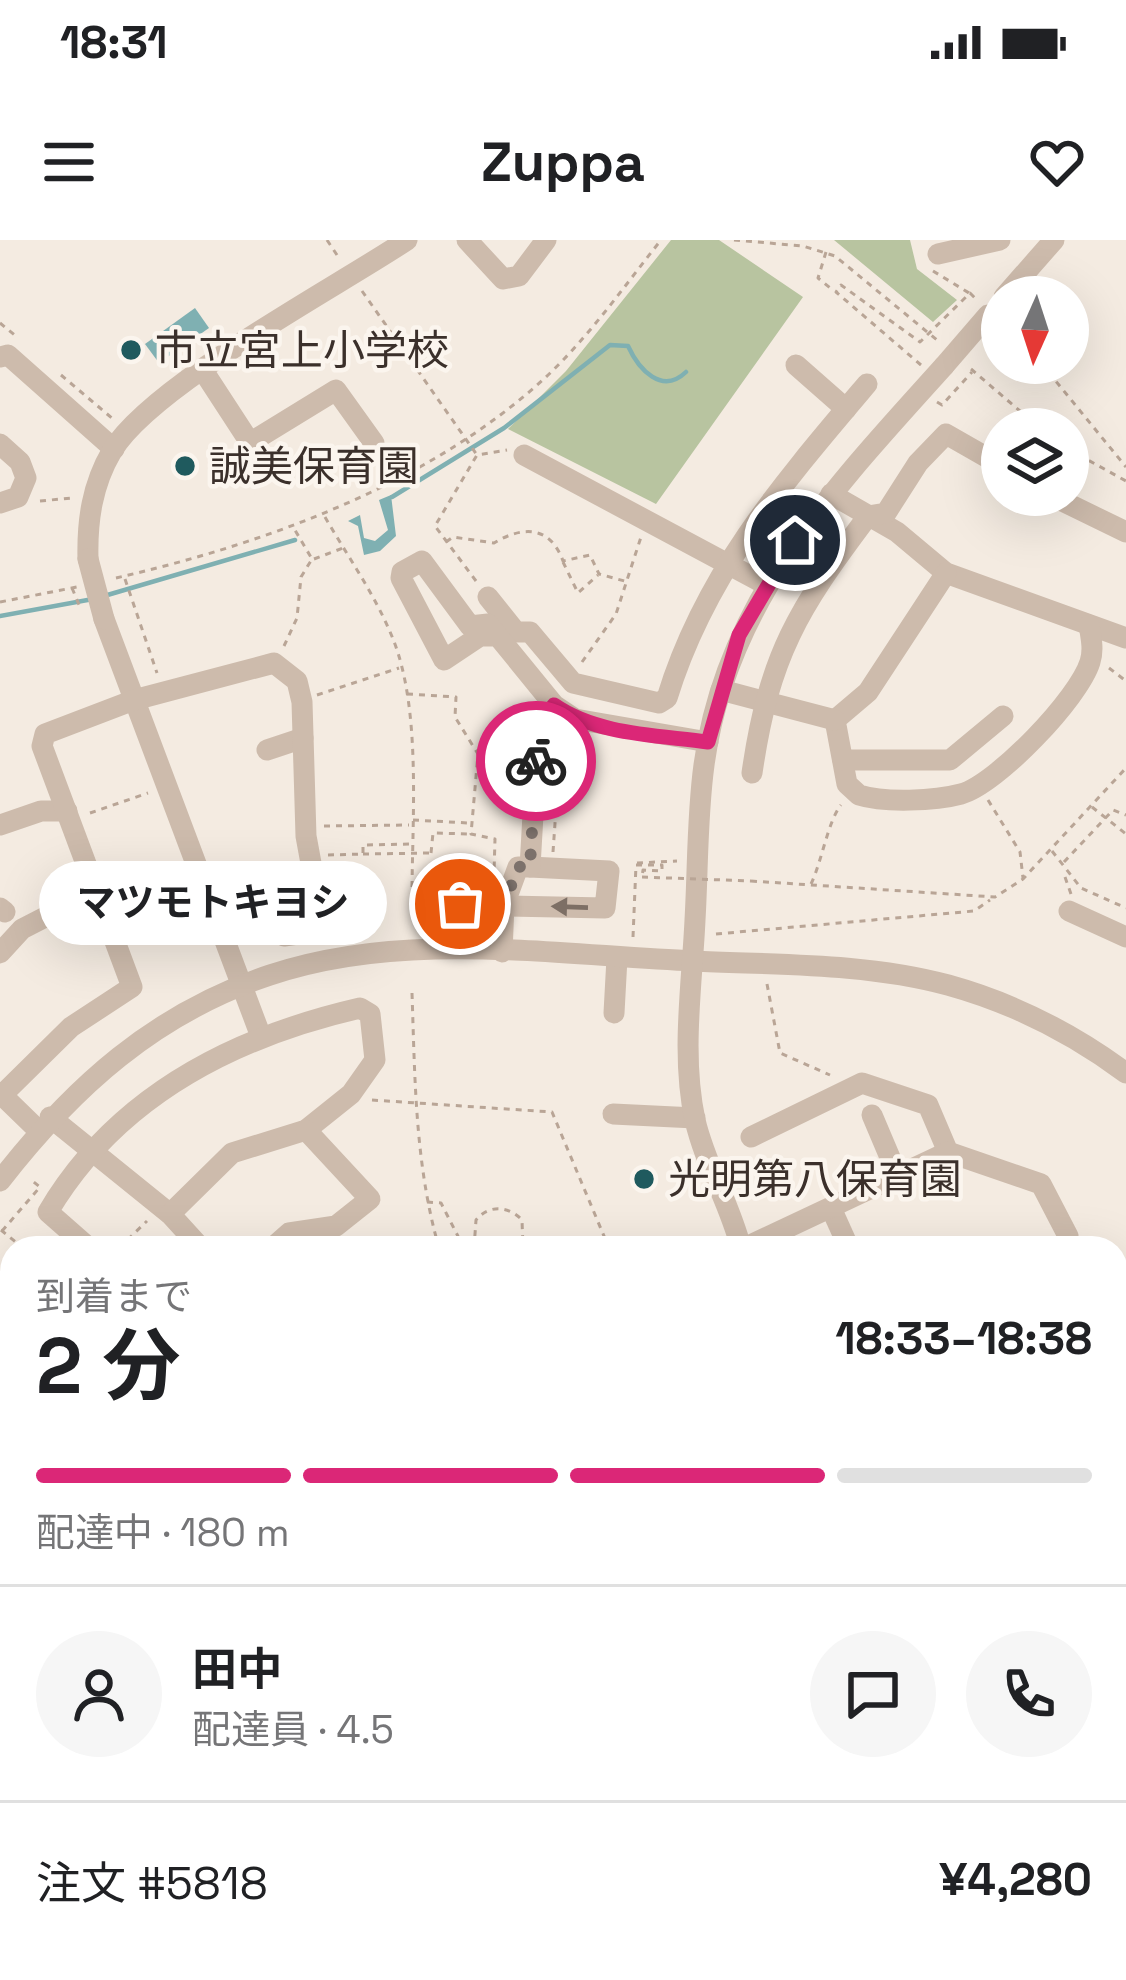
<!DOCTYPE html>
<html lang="ja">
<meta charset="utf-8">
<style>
:root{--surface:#fff;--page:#f6f6f6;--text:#202124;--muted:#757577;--line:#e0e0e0;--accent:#db2777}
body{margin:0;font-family:"Space Grotesk","Noto Sans JP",sans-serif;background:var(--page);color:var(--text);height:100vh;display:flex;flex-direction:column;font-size:45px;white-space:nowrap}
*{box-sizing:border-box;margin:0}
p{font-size:39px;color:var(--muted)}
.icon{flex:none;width:66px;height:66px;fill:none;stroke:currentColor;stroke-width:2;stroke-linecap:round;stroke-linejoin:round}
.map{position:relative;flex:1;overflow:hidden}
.side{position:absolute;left:0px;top:996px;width:1128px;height:744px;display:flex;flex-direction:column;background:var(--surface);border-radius:36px 36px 0 0;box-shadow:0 12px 48px #0002}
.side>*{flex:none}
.needle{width:78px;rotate:183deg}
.fabs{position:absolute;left:981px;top:36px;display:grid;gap:24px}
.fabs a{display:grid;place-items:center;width:108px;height:108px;border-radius:50%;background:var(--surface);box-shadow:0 12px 48px #0002;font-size:60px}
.pin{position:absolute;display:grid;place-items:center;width:102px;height:102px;color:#fff;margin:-51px;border:6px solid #fff;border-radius:50%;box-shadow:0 3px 12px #0007}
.courier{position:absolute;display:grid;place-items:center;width:120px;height:120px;margin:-60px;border:9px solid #db2777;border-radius:50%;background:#fff;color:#222;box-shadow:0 3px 15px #0007}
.bubble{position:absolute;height:84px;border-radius:42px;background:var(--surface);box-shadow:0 12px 48px #0002;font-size:39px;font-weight:700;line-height:84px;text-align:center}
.summary em{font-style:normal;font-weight:700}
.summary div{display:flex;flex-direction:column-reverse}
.summary{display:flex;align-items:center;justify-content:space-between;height:204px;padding:0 36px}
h1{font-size:78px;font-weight:700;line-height:90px}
.bar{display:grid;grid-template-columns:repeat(4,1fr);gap:18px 12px;align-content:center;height:144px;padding:0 36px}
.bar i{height:15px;border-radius:9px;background:var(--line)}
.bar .selected{background:var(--accent)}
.bar p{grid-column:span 4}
.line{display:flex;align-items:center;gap:30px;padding:0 36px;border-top:3px solid var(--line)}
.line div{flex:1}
.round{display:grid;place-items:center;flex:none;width:126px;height:126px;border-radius:63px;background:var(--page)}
.status{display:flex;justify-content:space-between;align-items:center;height:84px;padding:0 60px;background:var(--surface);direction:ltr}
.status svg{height:33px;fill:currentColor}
header{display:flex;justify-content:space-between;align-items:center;height:156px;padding:0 36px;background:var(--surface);font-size:54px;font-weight:700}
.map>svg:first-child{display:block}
.green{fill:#b8c4a0}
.water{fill:#7fb0b2}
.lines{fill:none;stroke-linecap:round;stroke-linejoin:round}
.stream{stroke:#7fb0b2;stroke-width:4.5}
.path{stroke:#b9a596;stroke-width:3;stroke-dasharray:6 6;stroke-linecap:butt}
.minor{stroke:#cdbbac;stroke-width:21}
.path-bridge{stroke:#b9a596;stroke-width:3;stroke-dasharray:6 6;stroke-linecap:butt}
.minor-bridge{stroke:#cdbbac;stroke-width:21}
.oneway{fill:#7d6f65}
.done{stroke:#7c716b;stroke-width:12;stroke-dasharray:0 21.6}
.route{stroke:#db2777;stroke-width:15}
.poi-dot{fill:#1f5a5e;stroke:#fbf5ee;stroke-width:4.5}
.labels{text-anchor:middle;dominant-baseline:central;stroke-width:9;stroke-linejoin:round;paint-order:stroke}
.poi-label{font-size:42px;fill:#3b302b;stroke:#fbf5ee;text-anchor:start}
</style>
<div class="status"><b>18:31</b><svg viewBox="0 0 49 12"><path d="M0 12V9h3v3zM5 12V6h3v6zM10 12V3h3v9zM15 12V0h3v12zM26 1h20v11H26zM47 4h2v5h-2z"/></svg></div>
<header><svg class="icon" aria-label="menu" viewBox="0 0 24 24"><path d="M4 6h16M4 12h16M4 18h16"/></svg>Zuppa<svg class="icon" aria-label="heart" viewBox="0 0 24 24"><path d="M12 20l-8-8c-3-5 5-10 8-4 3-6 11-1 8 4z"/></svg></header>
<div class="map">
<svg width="1126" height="1740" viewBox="0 0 1126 1740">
<rect width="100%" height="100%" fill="#f4ebe1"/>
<g class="green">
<path d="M671,0h48l84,57 -147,207 -148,-75 58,-58z"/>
<path d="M834,0h76l7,29 40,31 -24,22z"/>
</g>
<g class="water">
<path d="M195,68l14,20 -50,35 -14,-19z"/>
<path d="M391,255l5,41 -16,15 -16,4 -6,-29 -10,-5 12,-6 4,23 11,3 13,-11 -9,-30z"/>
</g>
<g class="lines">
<g class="stream">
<path d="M392,257l112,-69 106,-83 18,1c11,24 34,49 58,26"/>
<path d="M104,356l191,-56"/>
<path d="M0,376l93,-17"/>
</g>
<g class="path">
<path d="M327,0l12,18"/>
<path d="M734,0l69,6 32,10 102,84"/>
<path d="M826,12l-8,26 16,13"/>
<path d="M933,31l36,22"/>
<path d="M362,51l115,164"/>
<path d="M0,83l17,14"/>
<path d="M1041,123l85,104"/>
<path d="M921,125l-85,-73 5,-7 79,57 50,-49 6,6"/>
<path d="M971,129l70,60"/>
<path d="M61,135l52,44"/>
<path d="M937,162l5,3 30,-33"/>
<path d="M1068,209l58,32"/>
<path d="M384,220l11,17"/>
<path d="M40,261l32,-3"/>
<path d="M325,277c23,40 51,79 68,122 30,75 18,191 19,271"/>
<path d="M446,302l7,-5 41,6c28,-17 56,-18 69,18l27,-6 9,19 29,8"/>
<path d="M314,319l29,-11"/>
<path d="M563,322l15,31 20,-18"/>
<path d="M116,338c147,-34 305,-91 420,-192 48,-42 86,-97 125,-146"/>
<path d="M125,339l32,94"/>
<path d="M476,341l-41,-55 42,-71 30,-5"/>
<path d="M72,348l8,19"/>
<path d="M0,362l77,-15"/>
<path d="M284,406l13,-28 4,-41 11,-18 -20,-34"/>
<path d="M582,422l34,-48 25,-77"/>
<path d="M1109,428l17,13"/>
<path d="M407,454l49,3 -1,20 23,37 -7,80 24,5 -1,34"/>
<path d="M317,455l82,-27"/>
<path d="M478,514l38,2"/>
<path d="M988,560l32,52 3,26"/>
<path d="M1092,567l34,27"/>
<path d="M90,573l58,-20"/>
<path d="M413,580l56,3"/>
<path d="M324,586l85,-1"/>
<path d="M1052,611l29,37 45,20"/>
<path d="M553,612l6,-86 -4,-1"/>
<path d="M431,613l2,-20 36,1"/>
<path d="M328,615l35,-1v-9l48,-1"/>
<path d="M1064,622l49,-52 13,5"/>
<path d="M637,623l40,-2"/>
<path d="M636,625h26v6l-19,-1 -1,7"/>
<path d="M1065,637l6,17"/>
<path d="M751,641l244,16 28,-18 103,-111"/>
<path d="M811,644c11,-23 17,-63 30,-79"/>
<path d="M716,694l258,-23 16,-11"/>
<path d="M633,697l3,-72"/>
<path d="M767,744l13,69 50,22"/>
<path d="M412,753c3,87 3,171 27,255"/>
<path d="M372,860l180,12 57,136"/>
<path d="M427,962l14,1 23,45"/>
<path d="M1,990l22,18"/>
<path d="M2,991l38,-44 -10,-8"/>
<path d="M119,1008l28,-27"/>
<path d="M474,1008l2,-28c13,-16 33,-14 46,0l1,28"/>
<path d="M1116,1017l10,-5"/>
<path d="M0,1232l12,-16"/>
<path d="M0,1285l12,12"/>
<path d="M86,1740l20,-12"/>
<path d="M102,1740l21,-12"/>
<path d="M470,1740l34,-12"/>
</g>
<g class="minor">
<path d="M467,0l36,39 16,-3 27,-36"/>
<path d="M938,14l62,-14"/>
<path d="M1004,57l50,-57"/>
<path d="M0,117l8,-2 106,94"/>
<path d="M796,125l50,44"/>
<path d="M204,132l43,66 9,1 80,-49 38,53"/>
<path d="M0,204l20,18 6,16 -8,19 -18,6"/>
<path d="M524,215l241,129"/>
<path d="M831,254l66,38 49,41 180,65"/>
<path d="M1050,255l76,37"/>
<path d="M88,319c-1,-38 4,-74 24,-108 40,-66 223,-163 295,-211"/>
<path d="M946,333l-78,119 -33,28 12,64 12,11c25,8 76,6 102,-1 36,-10 118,-96 129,-132 4,-12 1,-25 -1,-37"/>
<path d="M488,357l28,35h14l43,51 86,20 8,-5c38,-125 117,-216 200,-314"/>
<path d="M104,379l156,415"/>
<path d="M497,396h-17l-36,24 -43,-82 1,-6 20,-11 48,65 18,-2 66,81 21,14 133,23"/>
<path d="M721,450l114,30"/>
<path d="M267,510l36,-12"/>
<path d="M843,520h107l53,-44"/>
<path d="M752,533c17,-118 46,-164 116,-257l18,-3 32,-50 28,-29 56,32"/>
<path d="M0,585l41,-14h26"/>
<path d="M312,655l54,4"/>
<path d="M460,665l145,3 4,-37 -79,-4"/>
<path d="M0,668l5,4"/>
<path d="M1069,671l57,26"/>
<path d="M279,676l5,20 21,-3"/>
<path d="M502,712l2,-47 14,-38h12l8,-139 16,-23"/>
<path d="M0,713l22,-24 74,-38"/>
<path d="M614,773l3,-55"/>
<path d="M613,874l82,4"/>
<path d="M872,875l25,59"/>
<path d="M50,877l120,97 31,34"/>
<path d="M38,890l-36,-35 69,-68 61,-40 -90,-241 3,-12 89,-34 140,-37 23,18 5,21 4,134 9,49 -19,25 -76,15"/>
<path d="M751,897l111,-54 66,22 20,47 93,32 27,52 -5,12"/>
<path d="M0,941c73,-94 155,-168 270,-206 134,-45 285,-20 424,-14 85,4 172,2 254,24 65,18 124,48 178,88"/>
<path d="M831,968l18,40"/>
<path d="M89,1008l-41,-36c68,-115 186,-175 312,-204l10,6 5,46 -24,34 -45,36 -74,23 -62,61"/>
<path d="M272,1008l17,-15 47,-7 34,-27 -64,-69"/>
<path d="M741,1008c-11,-44 -36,-84 -46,-128 -14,-65 -3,-135 0,-200 3,-52 2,-104 9,-155 22,-166 133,-280 240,-399"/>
<path d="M744,1008l204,-96"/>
<path d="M1116,1127l10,-8"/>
<path d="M1117,1228l3,57"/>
<path d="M1116,1326h10"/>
<path d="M0,1397l12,3"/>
<path d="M1116,1431l10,92"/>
<path d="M0,1501l12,3"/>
<path d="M0,1552l12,4"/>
<path d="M0,1662l8,-30"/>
<path d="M1116,1699l10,-8"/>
<path d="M323,1728l7,12"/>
<path d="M819,1728l2,12"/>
<path d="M905,1728l2,12"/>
<path d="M779,1740l10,-12"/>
<path d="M939,1740l18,-7 12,7"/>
<path d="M1060,1740l16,-12"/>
</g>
<g class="path-bridge">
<path d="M363,614l68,-1"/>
<path d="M642,637l109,4"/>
</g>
<g class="minor-bridge">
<path d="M944,126l44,-51"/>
<path d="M88,319l16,60"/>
</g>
</g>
<defs><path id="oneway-solid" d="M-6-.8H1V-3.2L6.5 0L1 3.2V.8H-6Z" transform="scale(3)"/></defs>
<use class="oneway" href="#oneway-solid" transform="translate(570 667) rotate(-178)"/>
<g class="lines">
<path class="done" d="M460,664l44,1 14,-38 12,-1 6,-105"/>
<path class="route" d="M536,521l2,-33 16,-23c43,30 103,30 154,37l31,-107 56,-95"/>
</g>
<g class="poi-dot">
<circle cx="131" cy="110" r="12"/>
<circle cx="185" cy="226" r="12"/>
<circle cx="644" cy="939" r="12"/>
</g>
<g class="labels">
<g class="poi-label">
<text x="155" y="110">市立宮上小学校</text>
<text x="209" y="226">誠美保育園</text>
<text x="668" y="939">光明第八保育園</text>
</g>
</g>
</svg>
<div class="fabs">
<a><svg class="needle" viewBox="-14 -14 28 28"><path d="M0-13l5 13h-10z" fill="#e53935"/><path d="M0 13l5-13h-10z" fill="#757577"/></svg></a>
<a><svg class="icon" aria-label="layers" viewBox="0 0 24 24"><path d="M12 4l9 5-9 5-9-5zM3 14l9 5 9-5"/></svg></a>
</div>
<div class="pin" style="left:460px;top:664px;background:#ea580c"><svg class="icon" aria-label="bag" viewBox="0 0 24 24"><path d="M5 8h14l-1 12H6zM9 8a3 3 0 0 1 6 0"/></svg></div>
<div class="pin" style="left:795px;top:300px;background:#1f2937"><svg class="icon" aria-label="home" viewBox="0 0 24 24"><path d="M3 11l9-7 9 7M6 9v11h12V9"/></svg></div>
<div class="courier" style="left:536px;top:521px"><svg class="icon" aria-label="bike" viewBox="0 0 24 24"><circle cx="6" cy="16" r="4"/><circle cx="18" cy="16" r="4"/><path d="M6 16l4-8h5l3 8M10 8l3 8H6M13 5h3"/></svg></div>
<div class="bubble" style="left:39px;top:621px;width:348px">マツモトキヨシ</div>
<section class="side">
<div class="summary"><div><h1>2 分</h1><p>到着まで</p></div><em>18:33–18:38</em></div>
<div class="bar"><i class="selected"></i><i class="selected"></i><i class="selected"></i><i></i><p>配達中 · 180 m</p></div>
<div class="line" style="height:216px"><a class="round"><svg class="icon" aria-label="person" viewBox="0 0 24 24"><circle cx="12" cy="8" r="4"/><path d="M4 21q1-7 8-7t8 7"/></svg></a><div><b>田中</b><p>配達員 · 4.5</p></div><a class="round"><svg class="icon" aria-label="chat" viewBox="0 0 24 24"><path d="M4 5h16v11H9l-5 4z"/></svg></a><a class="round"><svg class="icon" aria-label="phone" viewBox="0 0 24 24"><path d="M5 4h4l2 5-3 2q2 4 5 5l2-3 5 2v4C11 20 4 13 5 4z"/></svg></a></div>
<div class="line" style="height:156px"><div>注文 #5818</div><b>¥4,280</b></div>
</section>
</div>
